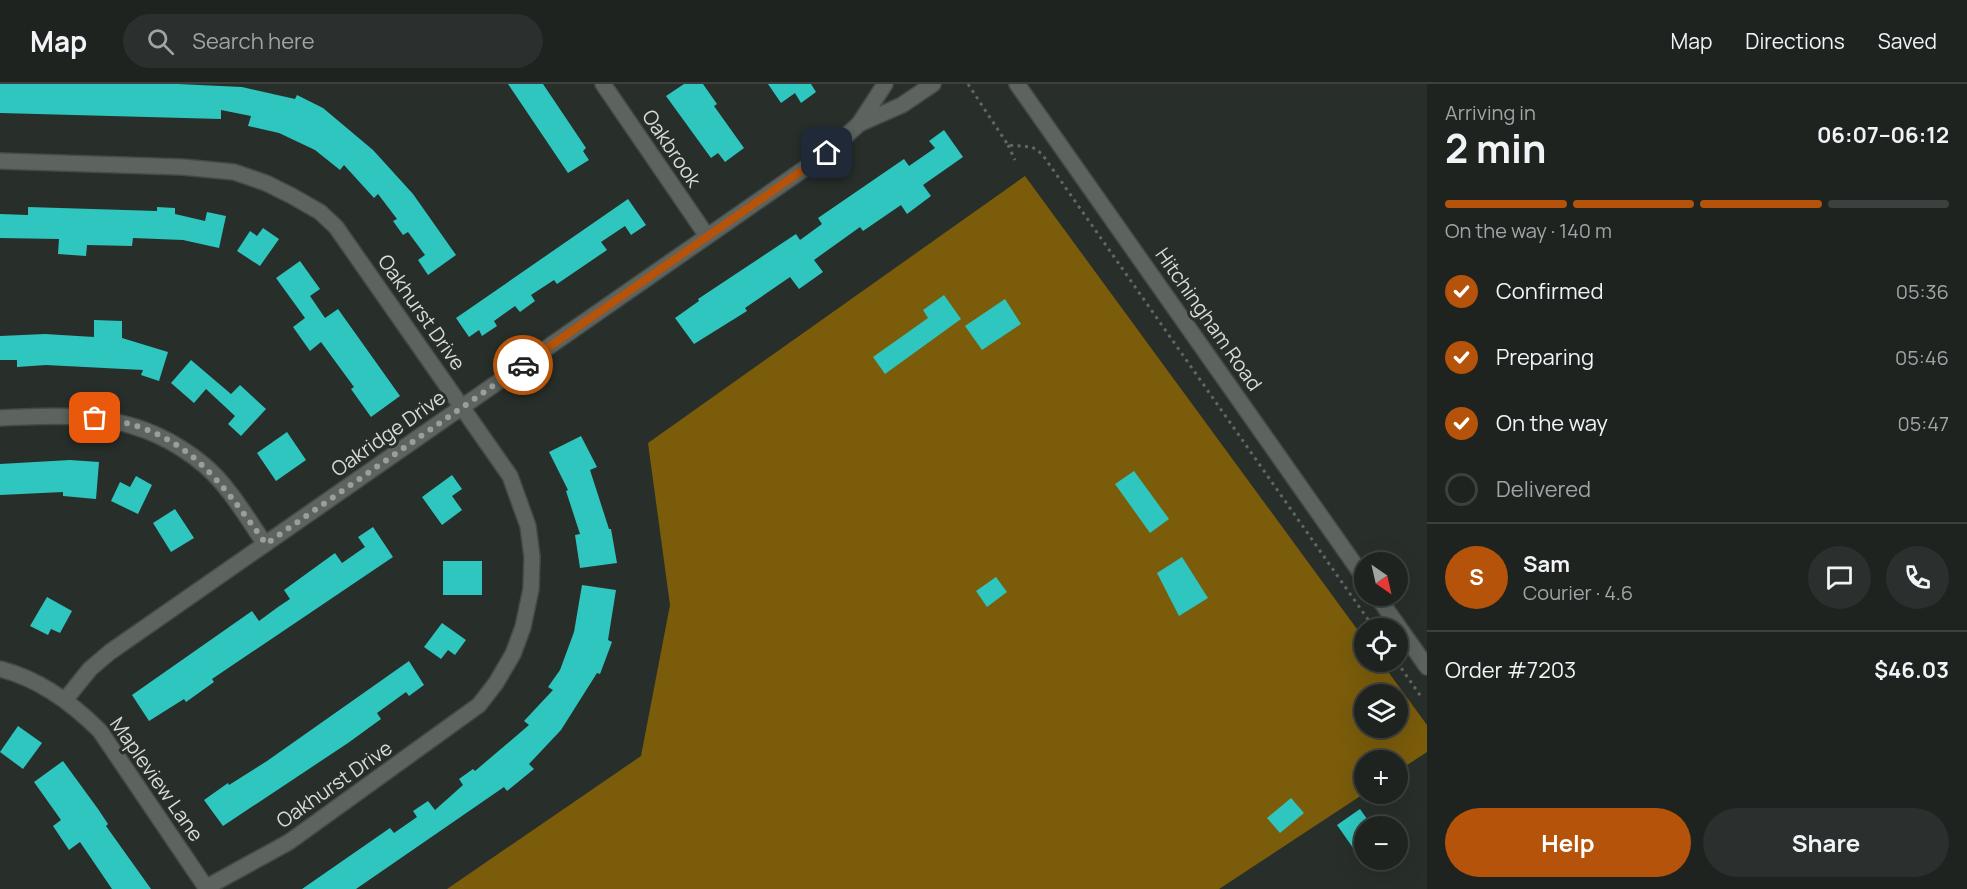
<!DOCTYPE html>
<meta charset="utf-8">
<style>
:root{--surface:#1e2320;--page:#2b2f2d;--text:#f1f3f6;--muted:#a1a4a5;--line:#3c403e;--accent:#b45309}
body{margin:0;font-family:Manrope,sans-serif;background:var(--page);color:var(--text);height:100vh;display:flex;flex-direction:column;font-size:22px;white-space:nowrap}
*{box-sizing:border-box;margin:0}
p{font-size:20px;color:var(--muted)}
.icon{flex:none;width:33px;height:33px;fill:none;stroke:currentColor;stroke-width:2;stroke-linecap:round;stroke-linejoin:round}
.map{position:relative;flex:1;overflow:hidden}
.side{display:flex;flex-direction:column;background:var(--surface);width:540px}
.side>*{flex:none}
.needle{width:39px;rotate:146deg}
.fabs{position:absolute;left:1354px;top:468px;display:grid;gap:12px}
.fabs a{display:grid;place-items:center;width:54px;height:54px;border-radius:50%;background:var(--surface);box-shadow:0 6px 24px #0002,0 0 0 2px var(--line);font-size:30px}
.pin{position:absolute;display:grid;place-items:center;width:51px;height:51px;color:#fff;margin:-26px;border-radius:12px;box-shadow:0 3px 9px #0006}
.courier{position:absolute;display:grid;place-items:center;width:60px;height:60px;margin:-30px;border:4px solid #b45309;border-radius:50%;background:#fff;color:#222;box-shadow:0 2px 8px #0007}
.summary em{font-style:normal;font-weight:700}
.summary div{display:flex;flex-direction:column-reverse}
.summary{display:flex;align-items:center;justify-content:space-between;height:102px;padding:0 18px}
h1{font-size:39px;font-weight:700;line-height:45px}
.bar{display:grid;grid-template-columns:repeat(4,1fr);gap:9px 6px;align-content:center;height:72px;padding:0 18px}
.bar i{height:8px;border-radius:4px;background:var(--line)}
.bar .selected{background:var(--accent)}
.bar p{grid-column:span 4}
.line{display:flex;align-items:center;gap:15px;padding:0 18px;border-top:2px solid var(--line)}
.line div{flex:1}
.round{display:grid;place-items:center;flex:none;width:63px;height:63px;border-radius:32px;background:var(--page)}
ol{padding:0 18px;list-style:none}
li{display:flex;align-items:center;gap:18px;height:66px}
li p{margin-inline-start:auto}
li .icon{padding:6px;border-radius:50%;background:var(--accent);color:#fff;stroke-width:4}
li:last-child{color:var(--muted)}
li i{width:33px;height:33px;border:3px solid var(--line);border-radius:50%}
.action{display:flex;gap:12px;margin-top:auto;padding:12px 18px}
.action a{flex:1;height:69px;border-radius:36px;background:var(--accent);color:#fff;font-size:24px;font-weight:700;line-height:69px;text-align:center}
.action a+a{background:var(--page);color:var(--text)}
header{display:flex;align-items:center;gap:36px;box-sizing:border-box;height:84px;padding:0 30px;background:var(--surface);border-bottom:2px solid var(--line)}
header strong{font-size:28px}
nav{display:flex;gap:33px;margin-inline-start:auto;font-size:21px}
.search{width:420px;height:54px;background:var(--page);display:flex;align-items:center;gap:15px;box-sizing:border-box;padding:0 21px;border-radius:33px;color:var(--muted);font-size:22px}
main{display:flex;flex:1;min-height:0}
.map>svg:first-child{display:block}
.forest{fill:#7a5c0b;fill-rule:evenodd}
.building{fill:#2ec6bf}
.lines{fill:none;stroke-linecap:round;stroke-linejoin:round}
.minor-casing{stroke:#454a46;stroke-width:18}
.path{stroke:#616763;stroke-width:3;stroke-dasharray:3 4.5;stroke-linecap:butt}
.minor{stroke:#5d645f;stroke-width:15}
.done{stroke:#9a9f9c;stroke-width:6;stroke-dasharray:0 10.8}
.route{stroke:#b45309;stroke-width:8}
.labels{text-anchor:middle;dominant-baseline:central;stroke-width:6;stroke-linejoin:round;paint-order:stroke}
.street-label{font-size:20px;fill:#d8dcd9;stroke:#282f2a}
</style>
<header>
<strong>Map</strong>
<div class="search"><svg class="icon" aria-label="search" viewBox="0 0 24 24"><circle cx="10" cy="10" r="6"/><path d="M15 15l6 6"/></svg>Search here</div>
<nav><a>Map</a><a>Directions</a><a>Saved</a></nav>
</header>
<main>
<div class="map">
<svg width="1427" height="805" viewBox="0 0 1427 805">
<rect width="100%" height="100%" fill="#282f2a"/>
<path class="forest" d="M1025,92l340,464v22h16l46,63v27l-29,19v-11h-33v33l-146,96h-772l194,-133 29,-151 -22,-162zM1365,610h33v34h-33z"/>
<g class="building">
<path d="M0,0h178l64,3 53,12 2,-4 26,13 50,42 40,44 43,61 -28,20 -10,-15 7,-5 -17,-23 -5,3 -10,-14 4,-2 -19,-25 -4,4 -30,-33 -4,5 -25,-20 -36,-17 -31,-7 3,-10 -30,-6v9l-221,-6z"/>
<path d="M508,0h35l43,64 -3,3 6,9 -21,13z"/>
<path d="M684,0h19l14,20 -3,2 30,42 -19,14 -7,-9 -7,5 -45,-62z"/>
<path d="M768,0h43l5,8 -15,11 -6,-10 -14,10z"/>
<path d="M944,46l19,27 -40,28 8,11 -24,18 -6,-9 -38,26 -3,-4 -46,33 9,12 -24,17 -9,-12 -45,31 2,3 -53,33 -19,-26 24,-17 -1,-2 98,-65 4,6 22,-16 -4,-6 86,-59 5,7 26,-18 -6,-7z"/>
<path d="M628,115l18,26 -15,10 -6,-9 -24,16 6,8 -50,34 -3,-4 -23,15 4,6 -15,11 -5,-6 -21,15 3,5 -15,10 -3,-6 -10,7 -13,-19z"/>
<path d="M28,123l129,4v-4l18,1v6l30,7 2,-9 19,4 -7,32 -36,-8 -50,-2 -1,8 -45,-1 -1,11 -28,-2 1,-15 -59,-1v-24l28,1z"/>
<path d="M263,144l16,11 -19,27 -23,-15 13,-20 7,5z"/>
<path d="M300,177l20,28 -10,7 15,22 13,-9 62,87 -29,21 -20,-28 3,-2 -33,-45 -11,9 -17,-24 12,-9 -29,-40z"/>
<path d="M944,211l17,24 -76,55 -12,-17 55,-39 -5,-8z"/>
<path d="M1005,215l16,25 -39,26 -17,-24z"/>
<path d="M94,236l28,1v17l46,14 -9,29 -18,-6 2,-5 -97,-5 -29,2v-7h-17v-24l45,-2 49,3z"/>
<path d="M191,276l40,34 9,-9 26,24 -25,27 -13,-12 7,-8 -29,-27 -12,14 -23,-20z"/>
<path d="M287,348l19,28 -30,21 -19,-28z"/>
<path d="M581,352l16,31 -7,3 19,59h2l6,34 -37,5 -5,-33 5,-1 -14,-43 2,-1 -19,-38z"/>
<path d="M70,376l29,2 -3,37 -33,-3v-4l-63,3v-31z"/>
<path d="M1134,387l35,48 -19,14 -35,-49z"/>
<path d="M452,391l10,14 -10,7 10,14 -20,15 -20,-28z"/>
<path d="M136,392l16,9 -14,29 -27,-13 9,-19 10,5z"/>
<path d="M175,425l19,29 -23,14 -18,-29z"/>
<path d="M373,443l20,30 -181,122 2,3 -28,20 -2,-3 -35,22 -17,-26 120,-84 7,10 19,-14 12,-8 -6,-9 51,-37 7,10 23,-16 -7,-10z"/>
<path d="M1182,473l26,41 -29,18 -22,-43z"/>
<rect x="443" y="477" width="39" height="34"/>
<path d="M996,493l11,15 -20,15 -11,-16z"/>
<path d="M582,501l34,5 -8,50 4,2 -12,32 -3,-1 -36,57 -32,34 5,5 -27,22 -3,-4 -148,102h-54l88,-61 4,5 23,-16 -4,-6 15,-10 7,9 28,-25 -4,-6 14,-10 2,2 54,-46 -5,-4 29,-31 -5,-3 12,-17 14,-38z"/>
<path d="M47,513l25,14 -12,22 -9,-4 -3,6 -18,-9z"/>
<path d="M442,539l24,17 -11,15 -7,-5 -7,9 -17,-12z"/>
<path d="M409,577l15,24 -15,11 -3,-4 -29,21 4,6 -33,24 -125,83 -19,-26 24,-17 1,2 38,-24z"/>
<path d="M18,642l24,17 -19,26 -23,-17z"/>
<path d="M63,677l35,48 10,15 -2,2 45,63h-39l-32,-47 -11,8 -16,-24 8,-6 -27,-38z"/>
<path d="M1291,714l13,15 -24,20 -13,-15z"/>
<path d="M1360,725l12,17h-7v39l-28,-40z"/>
</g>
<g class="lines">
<defs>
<g id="minor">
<path d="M603,0l104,152"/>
<path d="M885,0l-26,40 43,-19 31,-21"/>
<path d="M1017,0l348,495"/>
<path d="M0,77l182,6 52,5 32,11 26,13 28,16 16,15 174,249 18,50 4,31 -1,32 -8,38 -10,27 -17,29 -17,22 -190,137 -82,45"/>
<path d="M0,334c77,-4 141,-6 204,47 25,21 43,53 61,79"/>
<path d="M1377,512l50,71"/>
<path d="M0,585c40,10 72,34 100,62l107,158"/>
<path d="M65,616l25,-31 20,-17 717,-499 32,-29"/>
</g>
</defs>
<use href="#minor" class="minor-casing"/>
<g class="path">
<path d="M968,0l40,61 24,2 10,7 332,474"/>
<path d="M1008,61l7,15"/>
<path d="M1397,578l25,36"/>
</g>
<use href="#minor" class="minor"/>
</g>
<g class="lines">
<path class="done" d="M95,334c88,8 123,60 171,126l257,-179"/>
<path class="route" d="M523,281l304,-212"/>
</g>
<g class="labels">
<g class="street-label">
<text transform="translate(672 64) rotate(56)">Oakbrook</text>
<text transform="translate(422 228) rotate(55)">Oakhurst Drive</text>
<text transform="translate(1209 235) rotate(55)">Hitchingham Road</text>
<text transform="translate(388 349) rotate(-35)">Oakridge Drive</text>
<text transform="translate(157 695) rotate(55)">Mapleview Lane</text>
<text transform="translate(334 700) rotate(-35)">Oakhurst Drive</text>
</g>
</g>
</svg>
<div class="fabs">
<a><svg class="needle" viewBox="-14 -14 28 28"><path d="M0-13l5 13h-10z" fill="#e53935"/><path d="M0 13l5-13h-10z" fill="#a1a4a5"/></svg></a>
<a><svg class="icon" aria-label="locate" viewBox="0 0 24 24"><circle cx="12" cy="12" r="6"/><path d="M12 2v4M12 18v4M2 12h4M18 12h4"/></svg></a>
<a><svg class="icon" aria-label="layers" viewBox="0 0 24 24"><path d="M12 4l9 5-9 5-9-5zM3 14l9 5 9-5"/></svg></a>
<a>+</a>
<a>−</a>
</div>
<div class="pin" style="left:95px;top:334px;background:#ea580c"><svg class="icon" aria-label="bag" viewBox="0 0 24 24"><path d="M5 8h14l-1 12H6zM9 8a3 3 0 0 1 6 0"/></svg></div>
<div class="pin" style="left:827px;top:69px;background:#1f2937"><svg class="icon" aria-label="home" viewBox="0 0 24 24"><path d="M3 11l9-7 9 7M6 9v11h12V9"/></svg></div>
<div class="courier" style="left:523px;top:281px"><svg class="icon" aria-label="car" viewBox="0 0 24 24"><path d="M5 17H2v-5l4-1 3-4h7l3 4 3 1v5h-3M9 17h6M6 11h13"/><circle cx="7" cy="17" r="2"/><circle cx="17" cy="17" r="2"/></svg></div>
</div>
<section class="side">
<div class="summary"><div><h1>2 min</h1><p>Arriving in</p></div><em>06:07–06:12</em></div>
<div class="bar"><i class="selected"></i><i class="selected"></i><i class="selected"></i><i></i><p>On the way · 140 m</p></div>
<ol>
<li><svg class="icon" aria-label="check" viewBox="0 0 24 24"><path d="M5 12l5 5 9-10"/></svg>Confirmed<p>05:36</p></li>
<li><svg class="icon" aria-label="check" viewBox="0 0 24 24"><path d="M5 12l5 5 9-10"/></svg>Preparing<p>05:46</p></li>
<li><svg class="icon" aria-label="check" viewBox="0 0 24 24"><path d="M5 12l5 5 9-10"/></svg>On the way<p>05:47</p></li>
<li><i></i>Delivered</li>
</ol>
<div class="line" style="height:108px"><b class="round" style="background:var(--accent);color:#fff">S</b><div><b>Sam</b><p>Courier · 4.6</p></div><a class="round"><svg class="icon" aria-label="chat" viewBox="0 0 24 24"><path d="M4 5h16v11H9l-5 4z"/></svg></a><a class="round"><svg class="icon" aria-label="phone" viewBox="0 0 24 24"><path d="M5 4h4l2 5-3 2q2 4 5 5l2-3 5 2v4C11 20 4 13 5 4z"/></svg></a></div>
<div class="line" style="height:78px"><div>Order #7203</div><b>$46.03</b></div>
<div class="action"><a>Help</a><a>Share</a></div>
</section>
</main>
